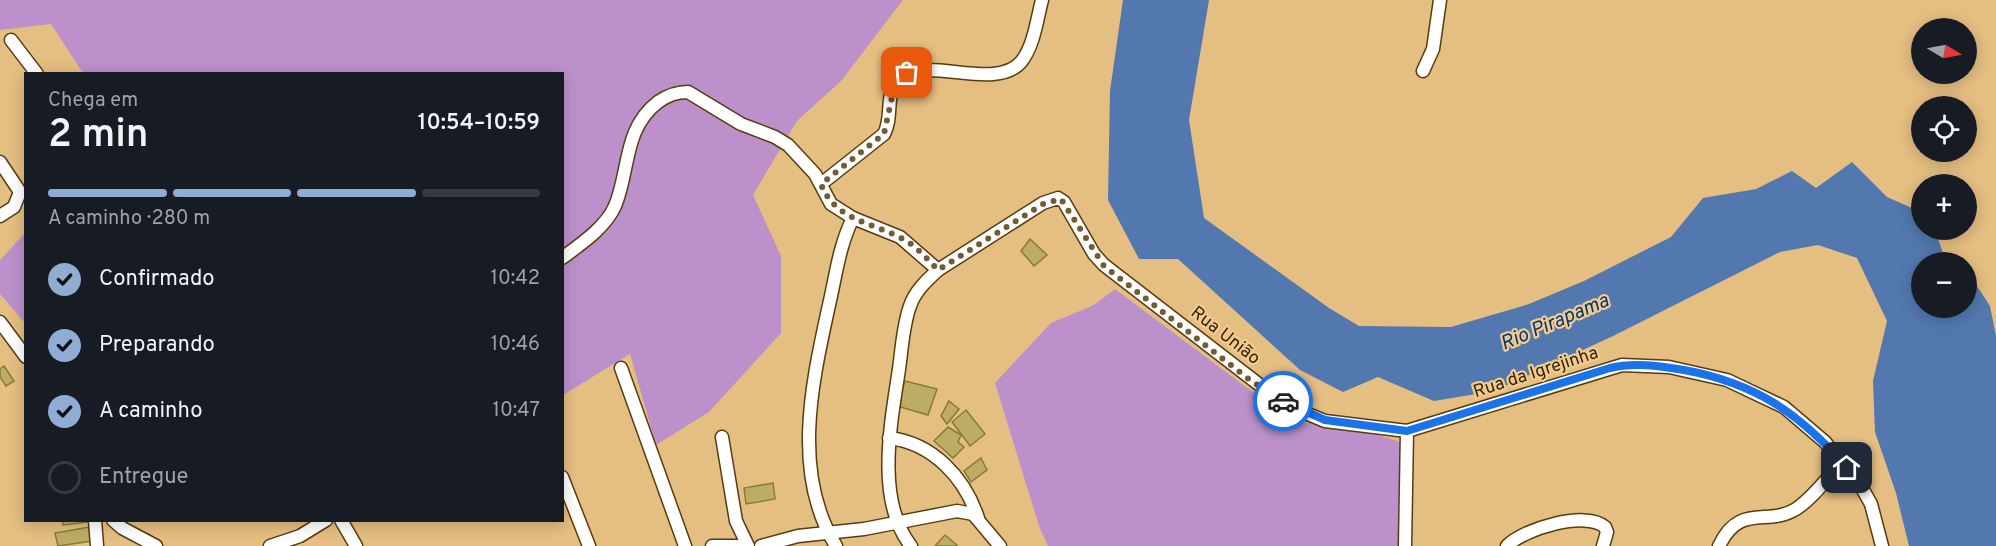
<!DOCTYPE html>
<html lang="pt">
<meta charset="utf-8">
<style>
:root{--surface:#171b24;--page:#20242c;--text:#f1f3f6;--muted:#9ea1a6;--line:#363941;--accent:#8facd2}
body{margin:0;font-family:Overpass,sans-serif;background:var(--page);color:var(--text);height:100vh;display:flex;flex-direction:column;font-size:22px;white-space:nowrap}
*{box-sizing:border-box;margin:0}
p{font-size:20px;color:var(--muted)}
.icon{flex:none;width:33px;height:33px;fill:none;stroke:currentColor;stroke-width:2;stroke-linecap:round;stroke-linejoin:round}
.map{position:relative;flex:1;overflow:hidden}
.drawer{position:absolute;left:24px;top:72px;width:540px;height:450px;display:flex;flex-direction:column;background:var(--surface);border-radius:0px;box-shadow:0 3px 15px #0003}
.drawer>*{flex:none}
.needle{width:39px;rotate:100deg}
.buttons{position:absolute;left:1911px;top:18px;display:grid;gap:12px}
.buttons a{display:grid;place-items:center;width:66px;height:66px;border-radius:50%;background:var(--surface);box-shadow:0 3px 15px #0003;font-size:30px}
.pin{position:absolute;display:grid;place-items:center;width:51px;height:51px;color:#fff;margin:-26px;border-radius:12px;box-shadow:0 3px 9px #0006}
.courier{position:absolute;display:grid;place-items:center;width:60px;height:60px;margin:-30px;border:4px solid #1a73e8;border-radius:50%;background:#fff;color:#222;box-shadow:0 2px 8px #0007}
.overview em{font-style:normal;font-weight:600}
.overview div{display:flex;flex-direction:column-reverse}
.overview{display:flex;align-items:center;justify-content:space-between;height:102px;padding:0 24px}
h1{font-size:39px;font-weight:600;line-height:45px}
.bar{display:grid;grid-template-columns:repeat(4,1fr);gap:9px 6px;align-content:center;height:72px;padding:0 24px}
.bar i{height:8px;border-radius:4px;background:var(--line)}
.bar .selected{background:var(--accent)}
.bar p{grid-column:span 4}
ol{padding:0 24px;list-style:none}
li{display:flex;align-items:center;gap:18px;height:66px}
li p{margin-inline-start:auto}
li .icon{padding:6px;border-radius:50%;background:var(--accent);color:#111;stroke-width:4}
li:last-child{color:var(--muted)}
li i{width:33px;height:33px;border:3px solid var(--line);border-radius:50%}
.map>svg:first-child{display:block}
.green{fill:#bc91cb}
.water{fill:#5278af}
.building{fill:#bdad64;stroke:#887a37;stroke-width:1.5}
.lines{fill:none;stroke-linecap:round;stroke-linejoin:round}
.minor-casing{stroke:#573c0d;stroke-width:15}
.minor{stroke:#fff;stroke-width:12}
.done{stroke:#725b35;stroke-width:6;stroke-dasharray:0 10.8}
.route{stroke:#1a73e8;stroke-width:8}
.labels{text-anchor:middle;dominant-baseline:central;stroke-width:4.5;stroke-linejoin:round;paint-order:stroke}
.street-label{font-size:18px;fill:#34250c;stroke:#f2ca8e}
.water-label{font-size:20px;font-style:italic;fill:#003679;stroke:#f2ca8e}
</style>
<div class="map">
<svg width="1996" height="546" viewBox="0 0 1996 546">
<rect width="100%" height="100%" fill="#e5be82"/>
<g class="green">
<path d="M0,0h903l-62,81 -44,40 -44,74 28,61v77l-72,79 -53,33 -26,-91 -67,41 -1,-321 -479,-1 -32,-49 -51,6z"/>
<path d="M25,233v90l-25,-29v-34z"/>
<path d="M1115,289l143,107 48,27h33l68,21 -5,102h-354l-9,-20 -44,-143 56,-60 43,-18z"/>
</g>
<path class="water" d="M1123,0h86l-20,120 15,98 125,90 30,18 92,1 78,-23 55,-23 87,-44 32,-39 53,-9 36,-18 24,17 36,-26 35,35 34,15 1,18h13l11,32h-24v46h44l1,-33 4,2 19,29 6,30v210h-87l-13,-53 -21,-61 -2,-51 14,-60 -30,-63 -39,-13 -38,7 -167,84 -119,55 -60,10 -56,-24 -35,15 -43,-22 -122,-111h-39l-31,-59 2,-109z"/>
<g class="building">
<path d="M1030,239l17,16 -13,11 -13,-15z"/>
<path d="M4,366l10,15 -8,5 -6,-9v-8z"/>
<path d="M905,381l32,8 -9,26 -31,-9z"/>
<path d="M949,401l10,8 -12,15 -6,-8z"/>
<path d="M966,410l19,24 -15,12 -18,-24z"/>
<path d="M948,427l13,8 -3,7 6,5 -11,11 -19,-17z"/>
<path d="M981,458l6,12 -16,12 -7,-11z"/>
<path d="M773,483l2,16 -29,5 -2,-16z"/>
<path d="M62,520h26v2l-25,3z"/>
<path d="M89,527l3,14 -34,5 -3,-13z"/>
<path d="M945,535l12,10 -1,1h-21z"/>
</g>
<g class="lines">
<defs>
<g id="minor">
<path d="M11,40l26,34"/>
<path d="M1423,71l10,-22 7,-49"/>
<path d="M0,162l20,30 -6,15 -14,9"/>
<path d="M821,184l63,-50c9,-16 1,-39 13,-53 24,-29 97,12 124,-19 13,-16 16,-43 21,-62"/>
<path d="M562,258c19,-14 43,-30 53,-52 15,-36 8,-77 43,-104 10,-7 18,-10 30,-10l53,32 34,13 13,8 27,29 16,30 22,14 47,19 38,33"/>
<path d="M0,322l26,35"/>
<path d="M621,368l64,178"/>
<path d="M722,437l14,84 12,25"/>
<path d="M889,438c44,5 76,40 89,80"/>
<path d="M562,477l27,69"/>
<path d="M95,520l2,26"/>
<path d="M113,520l9,8 34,18"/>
<path d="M341,520l15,26"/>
<path d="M270,546l30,-10 26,-16"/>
<path d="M712,546h27"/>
<path d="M761,546l37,-10 66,-7 93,-18 16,3 27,32"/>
<path d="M836,546c-45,-73 -24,-163 -7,-241 7,-30 10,-59 24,-87"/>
<path d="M911,546c-36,-46 -20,-123 -12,-177 3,-21 4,-44 11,-63 5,-15 17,-26 28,-36l105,-67 15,-5 6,4 30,52 10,11 170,131 24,14 27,11 82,10 215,-66 47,2 58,13 57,27 41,35 37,46 9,16 11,42"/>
<path d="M1405,546l2,-115"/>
<path d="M1507,546c16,-17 79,-36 98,-19l2,5 -4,14"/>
<path d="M1719,546c21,-44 48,-19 77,-37 17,-11 32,-32 46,-47"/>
</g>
</defs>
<use href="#minor" class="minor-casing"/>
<use href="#minor" class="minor"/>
</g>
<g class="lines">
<path class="done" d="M907,73l-12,10 -11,51 -63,50c13,35 49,38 78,53 16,7 27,21 39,33l105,-66 18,-5 43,67 146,114 33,21"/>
<path class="route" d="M1283,401l42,19 82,11 203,-63c24,-6 49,-2 74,2 71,13 116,43 163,98"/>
</g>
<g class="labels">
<g class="street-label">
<text transform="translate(1225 336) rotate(38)">Rua União</text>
<text transform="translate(1536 373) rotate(-18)">Rua da Igrejinha</text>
</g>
<g class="water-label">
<text transform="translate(1555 323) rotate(-23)">Rio Pirapama</text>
</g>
</g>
</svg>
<div class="buttons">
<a><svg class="needle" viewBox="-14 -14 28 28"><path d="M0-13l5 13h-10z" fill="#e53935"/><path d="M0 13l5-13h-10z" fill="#9ea1a6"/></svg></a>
<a><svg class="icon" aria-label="locate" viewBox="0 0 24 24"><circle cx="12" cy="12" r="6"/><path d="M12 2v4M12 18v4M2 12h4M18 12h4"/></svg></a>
<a>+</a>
<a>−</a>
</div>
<div class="pin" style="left:907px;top:73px;background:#ea580c"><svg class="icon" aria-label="bag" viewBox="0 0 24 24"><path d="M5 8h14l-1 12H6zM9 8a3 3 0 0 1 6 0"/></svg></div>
<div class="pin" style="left:1847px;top:468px;background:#1f2937"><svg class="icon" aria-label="home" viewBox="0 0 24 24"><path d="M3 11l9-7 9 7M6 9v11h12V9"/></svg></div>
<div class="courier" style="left:1283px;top:401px"><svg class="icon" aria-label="car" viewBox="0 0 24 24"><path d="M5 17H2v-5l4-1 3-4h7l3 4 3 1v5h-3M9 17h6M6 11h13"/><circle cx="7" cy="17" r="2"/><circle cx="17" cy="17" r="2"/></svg></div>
<section class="drawer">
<div class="overview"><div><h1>2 min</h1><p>Chega em</p></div><em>10:54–10:59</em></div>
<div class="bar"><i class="selected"></i><i class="selected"></i><i class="selected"></i><i></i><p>A caminho · 280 m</p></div>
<ol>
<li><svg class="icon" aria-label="check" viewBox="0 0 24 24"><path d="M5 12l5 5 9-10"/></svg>Confirmado<p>10:42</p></li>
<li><svg class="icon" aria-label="check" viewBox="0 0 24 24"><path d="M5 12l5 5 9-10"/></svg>Preparando<p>10:46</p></li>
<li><svg class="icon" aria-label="check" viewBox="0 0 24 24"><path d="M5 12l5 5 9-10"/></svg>A caminho<p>10:47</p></li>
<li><i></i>Entregue</li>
</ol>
</section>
</div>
